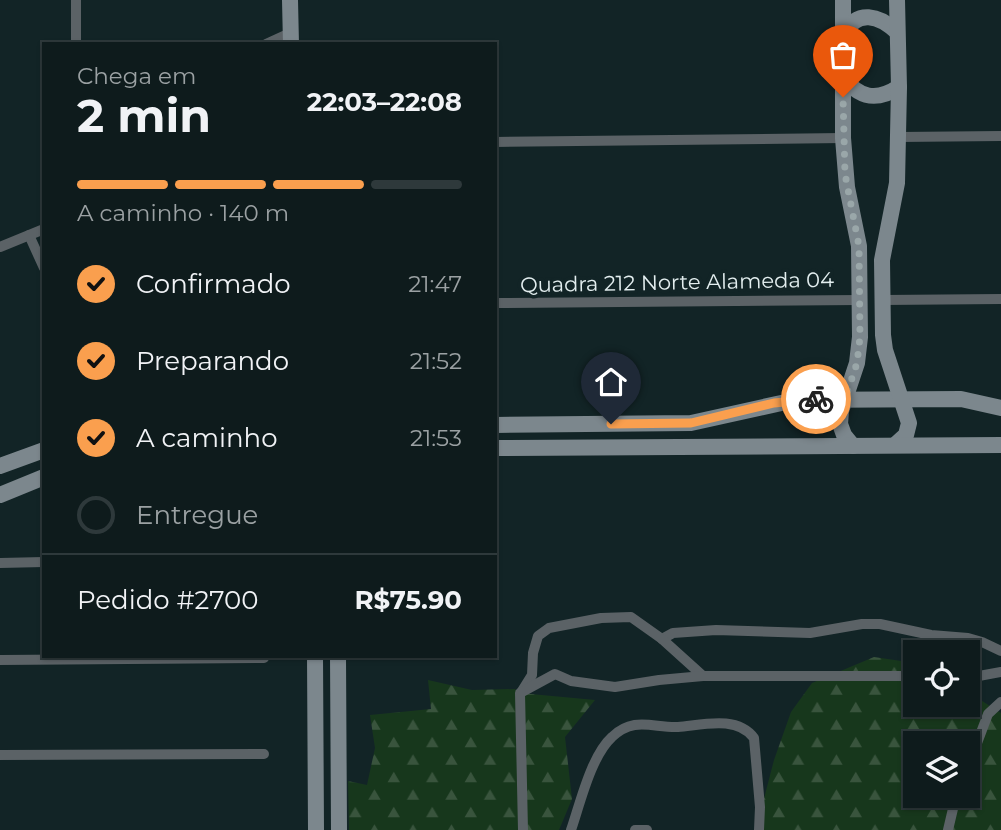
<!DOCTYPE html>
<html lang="pt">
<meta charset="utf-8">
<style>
:root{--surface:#0e1b1c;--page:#1c2829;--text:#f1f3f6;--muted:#9ba1a3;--line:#2e393b;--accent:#fa9f4e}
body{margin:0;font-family:Montserrat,sans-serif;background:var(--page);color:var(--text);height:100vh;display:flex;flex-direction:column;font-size:26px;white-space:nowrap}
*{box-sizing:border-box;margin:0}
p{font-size:23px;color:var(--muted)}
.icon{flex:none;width:38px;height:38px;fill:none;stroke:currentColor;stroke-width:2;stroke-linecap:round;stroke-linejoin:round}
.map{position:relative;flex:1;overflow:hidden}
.drawer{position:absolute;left:42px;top:42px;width:455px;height:616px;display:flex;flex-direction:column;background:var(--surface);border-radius:0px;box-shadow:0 2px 5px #0004,0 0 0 2px var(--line)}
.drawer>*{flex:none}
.tools{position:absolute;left:903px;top:640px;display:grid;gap:14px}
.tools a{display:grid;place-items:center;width:77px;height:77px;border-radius:0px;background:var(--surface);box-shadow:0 2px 5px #0004,0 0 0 2px var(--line);font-size:35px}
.pin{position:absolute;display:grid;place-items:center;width:60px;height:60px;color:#fff;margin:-72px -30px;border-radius:50% 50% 50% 0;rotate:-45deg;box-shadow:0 0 7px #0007}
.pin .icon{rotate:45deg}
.courier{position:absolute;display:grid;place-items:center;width:70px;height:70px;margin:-35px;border:5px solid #fa9f4e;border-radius:50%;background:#fff;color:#222;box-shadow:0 2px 9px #0007}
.summary em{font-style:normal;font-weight:700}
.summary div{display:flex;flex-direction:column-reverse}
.summary{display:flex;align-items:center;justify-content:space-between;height:119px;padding:0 35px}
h1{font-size:46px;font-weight:700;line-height:52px}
.bar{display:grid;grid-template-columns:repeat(4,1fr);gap:10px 7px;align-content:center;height:84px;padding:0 35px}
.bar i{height:9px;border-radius:5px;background:var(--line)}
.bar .on{background:var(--accent)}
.bar p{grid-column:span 4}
.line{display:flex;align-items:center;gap:18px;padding:0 35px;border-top:2px solid var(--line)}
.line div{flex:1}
ol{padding:0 35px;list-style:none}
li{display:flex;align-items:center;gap:21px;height:77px}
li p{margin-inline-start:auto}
li .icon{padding:7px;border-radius:50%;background:var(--accent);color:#111;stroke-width:4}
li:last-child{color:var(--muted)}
li i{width:38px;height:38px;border:4px solid var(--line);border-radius:50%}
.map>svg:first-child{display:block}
.forest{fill:url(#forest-firs);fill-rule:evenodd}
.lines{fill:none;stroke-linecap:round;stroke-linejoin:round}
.street{stroke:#5b6266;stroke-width:10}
.secondary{stroke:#7c878d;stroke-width:16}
.done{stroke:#9aa7a9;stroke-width:7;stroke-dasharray:0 12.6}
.route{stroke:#fa9f4e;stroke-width:9}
.labels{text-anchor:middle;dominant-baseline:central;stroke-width:7;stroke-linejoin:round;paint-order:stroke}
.street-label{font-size:21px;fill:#e3eeef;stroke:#122426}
</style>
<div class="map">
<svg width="1001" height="830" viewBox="0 0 1001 830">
<defs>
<pattern id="forest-firs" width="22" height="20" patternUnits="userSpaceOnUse" patternTransform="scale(1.75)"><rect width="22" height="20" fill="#17371c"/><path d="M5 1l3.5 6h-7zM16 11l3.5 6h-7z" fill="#39543d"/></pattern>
</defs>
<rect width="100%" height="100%" fill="#122426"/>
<g class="forest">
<path d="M874,657l41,6v42h53v-13l33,21v117h-239l-2,-16 14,-54 17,-48 21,-29zM915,744h53v52h-53z"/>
<path d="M428,680l44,10 43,-1 5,4 75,7 -30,37 7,62 -13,31h-210l-1,-49 19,4 8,-37 -5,-33 61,-6z"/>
</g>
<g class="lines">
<g class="street">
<path d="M76,0v44"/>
<path d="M266,44l24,-11"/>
<path d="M899,137l102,-1"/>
<path d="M495,142l348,-4"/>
<path d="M29,235l15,33"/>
<path d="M0,247l44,-18"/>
<path d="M883,300l118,-1"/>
<path d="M495,303l365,-3"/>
<path d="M0,563l44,-1"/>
<path d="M662,639l11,-6 43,-3 94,3 52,-9h18l51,11 37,3 14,4 19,9"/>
<path d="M0,660l264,-2"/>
<path d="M968,678l33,-6"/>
<path d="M522,691l10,-16 1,-22 5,-17 11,-8 52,-10 30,-1 31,22 41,37"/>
<path d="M0,755l264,-1"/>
<path d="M968,767l20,-53 13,-12"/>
<path d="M523,830l-3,-137 35,-19 16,7 44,6 44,-7 44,-4h212"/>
<path d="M571,830c9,-26 20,-74 41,-93 22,-21 41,-9 66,-10 24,-2 59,-12 76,11l6,69 -1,23"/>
<path d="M635,830h12"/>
<path d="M948,830l8,-34"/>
</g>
<g class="secondary">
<path d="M290,0l1,44"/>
<path d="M843,0v138l4,49 12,59 1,91 -3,26 -16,48 -1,13 4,11 9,11"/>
<path d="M844,34c13,-25 35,-19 53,-2"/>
<path d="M843,77c16,21 33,25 56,10"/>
<path d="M495,425l196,-2 104,-23 166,-1 40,9"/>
<path d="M895,445l11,-10 3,-12 -24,-73 -2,-15 -1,-75 15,-77 2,-96 -2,-87"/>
<path d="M495,448l506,-3"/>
<path d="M0,466l44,-16"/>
<path d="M0,495l44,-18"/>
<path d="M315,656l1,174"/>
<path d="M338,656l1,174"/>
</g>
</g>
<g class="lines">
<path class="done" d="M816,399h29l12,-36 3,-26 -1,-91 -14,-72 -2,-77"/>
<path class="route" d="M611,424l80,-1 83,-20 42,-4"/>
</g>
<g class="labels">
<g class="street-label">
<text transform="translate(677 282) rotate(-1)">Quadra 212 Norte Alameda 04</text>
</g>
</g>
</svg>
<div class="tools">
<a><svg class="icon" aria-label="locate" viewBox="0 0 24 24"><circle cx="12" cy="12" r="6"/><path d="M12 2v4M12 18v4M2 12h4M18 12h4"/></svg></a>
<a><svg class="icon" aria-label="layers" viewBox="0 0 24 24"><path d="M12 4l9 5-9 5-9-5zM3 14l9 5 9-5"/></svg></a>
</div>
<div class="pin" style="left:843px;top:97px;background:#ea580c"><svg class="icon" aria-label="bag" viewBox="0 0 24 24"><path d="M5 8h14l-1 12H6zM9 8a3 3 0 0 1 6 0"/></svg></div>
<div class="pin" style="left:611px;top:424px;background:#1f2937"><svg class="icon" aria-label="home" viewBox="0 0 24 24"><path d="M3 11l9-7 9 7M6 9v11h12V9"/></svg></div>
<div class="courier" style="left:816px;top:399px"><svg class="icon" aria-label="bike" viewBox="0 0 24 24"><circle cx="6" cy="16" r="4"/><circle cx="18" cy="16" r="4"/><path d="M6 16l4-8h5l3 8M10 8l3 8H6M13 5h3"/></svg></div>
<section class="drawer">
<div class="summary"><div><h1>2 min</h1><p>Chega em</p></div><em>22:03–22:08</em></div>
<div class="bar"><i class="on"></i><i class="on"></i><i class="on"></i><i></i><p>A caminho · 140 m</p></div>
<ol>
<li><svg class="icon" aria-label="check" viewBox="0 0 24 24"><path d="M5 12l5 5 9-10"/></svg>Confirmado<p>21:47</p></li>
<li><svg class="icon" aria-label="check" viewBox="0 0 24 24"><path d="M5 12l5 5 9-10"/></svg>Preparando<p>21:52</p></li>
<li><svg class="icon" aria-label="check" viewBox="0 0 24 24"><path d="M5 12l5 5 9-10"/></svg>A caminho<p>21:53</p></li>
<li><i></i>Entregue</li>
</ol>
<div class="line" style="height:91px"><div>Pedido #2700</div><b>R$75.90</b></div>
</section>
</div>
